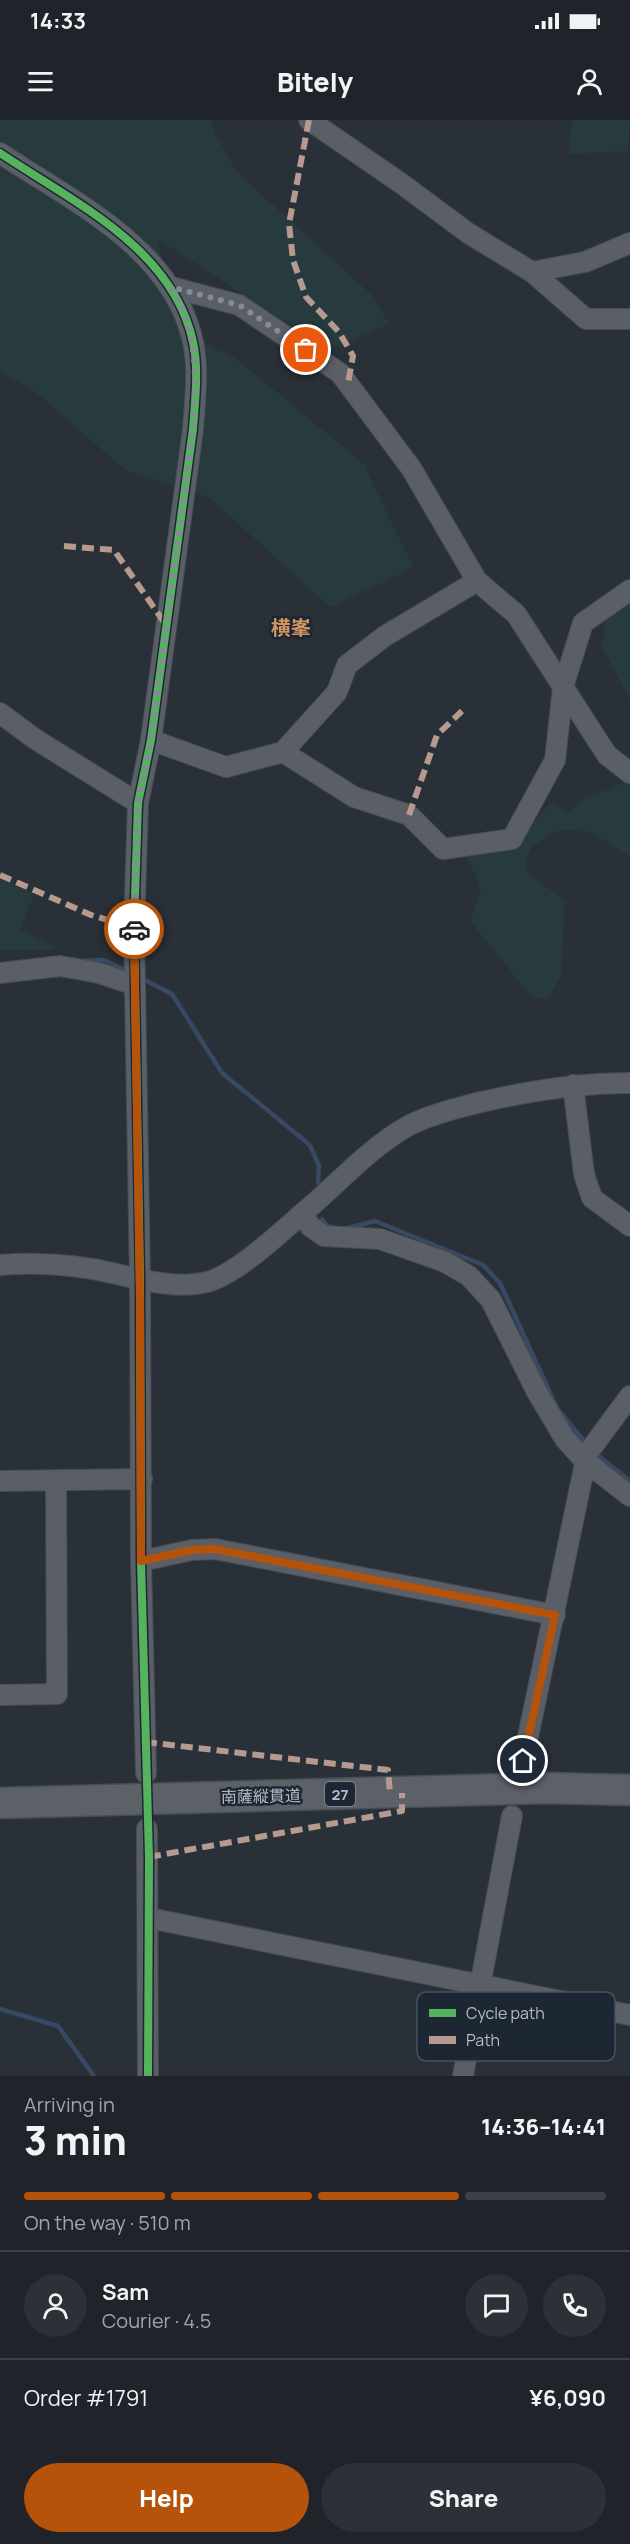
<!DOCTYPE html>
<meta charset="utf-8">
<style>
:root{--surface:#20242a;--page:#2d3036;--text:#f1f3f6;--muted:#a2a4a8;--line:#3d4147;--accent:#b45309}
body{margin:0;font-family:Manrope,"Noto Sans JP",sans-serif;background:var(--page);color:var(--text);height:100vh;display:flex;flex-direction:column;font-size:22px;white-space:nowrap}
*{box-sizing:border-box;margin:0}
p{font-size:20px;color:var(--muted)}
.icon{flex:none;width:33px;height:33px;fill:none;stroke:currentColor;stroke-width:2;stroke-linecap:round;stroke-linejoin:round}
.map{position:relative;height:1956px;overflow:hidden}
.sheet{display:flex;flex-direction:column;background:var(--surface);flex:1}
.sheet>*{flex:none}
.pin{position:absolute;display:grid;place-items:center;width:51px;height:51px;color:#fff;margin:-26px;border:3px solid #fff;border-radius:50%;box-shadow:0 2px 6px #0007}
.courier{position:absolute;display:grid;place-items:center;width:60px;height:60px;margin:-30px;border:4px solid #b45309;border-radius:50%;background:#fff;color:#222;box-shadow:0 2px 8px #0007}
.overview em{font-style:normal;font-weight:800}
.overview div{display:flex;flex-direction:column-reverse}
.overview{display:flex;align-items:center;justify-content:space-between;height:102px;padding:0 24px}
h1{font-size:39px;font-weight:800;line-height:45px}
.bar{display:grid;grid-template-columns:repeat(4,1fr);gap:9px 6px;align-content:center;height:72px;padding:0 24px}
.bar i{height:8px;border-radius:4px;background:var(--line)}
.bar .current{background:var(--accent)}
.bar p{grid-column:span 4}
.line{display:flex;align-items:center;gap:15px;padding:0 24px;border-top:2px solid var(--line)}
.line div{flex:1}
.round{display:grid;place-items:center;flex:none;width:63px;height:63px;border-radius:32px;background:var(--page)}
.button{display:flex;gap:12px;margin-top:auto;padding:12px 24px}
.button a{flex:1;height:69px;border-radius:36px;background:var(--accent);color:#fff;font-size:24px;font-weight:800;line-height:69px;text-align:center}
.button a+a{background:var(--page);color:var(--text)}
.status{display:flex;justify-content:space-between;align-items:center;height:42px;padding:0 30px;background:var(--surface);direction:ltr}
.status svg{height:16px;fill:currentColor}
header{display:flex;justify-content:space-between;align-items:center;height:78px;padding:0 24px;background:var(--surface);font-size:27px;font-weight:800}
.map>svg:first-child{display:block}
.green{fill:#273a3e}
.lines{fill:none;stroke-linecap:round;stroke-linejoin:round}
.stream{stroke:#384963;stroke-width:4.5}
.minor-casing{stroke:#484c53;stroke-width:22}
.primary-casing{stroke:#484c55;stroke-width:33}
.minor{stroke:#5a5e66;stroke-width:20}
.primary{stroke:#5c6168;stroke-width:30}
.quiet{stroke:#b69a8f;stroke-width:6;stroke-dasharray:12 6;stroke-linecap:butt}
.cycleway-casing{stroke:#1d2633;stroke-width:11}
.cycleway{stroke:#56b35d;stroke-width:8}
.done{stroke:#848b96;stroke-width:6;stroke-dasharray:0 10.8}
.route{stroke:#b45309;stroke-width:8}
.labels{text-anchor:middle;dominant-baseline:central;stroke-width:5;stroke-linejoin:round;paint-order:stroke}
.shield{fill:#1d2633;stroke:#878f9c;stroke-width:1.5}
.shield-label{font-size:15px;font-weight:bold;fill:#b4bcc9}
.street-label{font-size:16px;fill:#b4bcc9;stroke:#1d2633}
.quarter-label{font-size:20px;font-weight:bold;fill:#d59563;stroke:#1d2633}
.key{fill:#1d2633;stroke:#4a5360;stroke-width:1.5}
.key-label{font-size:16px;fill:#b4bcc9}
</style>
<div class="status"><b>14:33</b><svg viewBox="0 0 49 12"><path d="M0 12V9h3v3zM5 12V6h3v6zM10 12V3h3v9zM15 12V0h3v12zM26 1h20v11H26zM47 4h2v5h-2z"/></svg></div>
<header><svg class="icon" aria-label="menu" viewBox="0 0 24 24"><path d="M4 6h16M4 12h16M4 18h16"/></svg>Bitely<svg class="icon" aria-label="person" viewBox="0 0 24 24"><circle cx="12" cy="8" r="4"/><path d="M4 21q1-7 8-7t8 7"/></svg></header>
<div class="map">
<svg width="630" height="1956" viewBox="0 0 630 1956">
<rect width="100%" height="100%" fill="#2a3038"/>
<g class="green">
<path d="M0,0h212l1,10 24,42 136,124 16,28 -59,27 -172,-112 20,92 57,27 128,105 51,105 -84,39 -120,-109 -85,-28 -93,-81 -32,-17z"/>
<path d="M572,0h58l-2,31 -60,3z"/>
<path d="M630,478v102l-28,-53 4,-34z"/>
<path d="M624,662l6,3v72l-38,-25 -32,-2 -27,15 -8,17 4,13 36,25 -4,76 -14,24 -16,-4 -61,-75 11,-31 -15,-36 59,-21 25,-30 19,9 8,-9z"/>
<path d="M0,756l34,19 -15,35 42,19 -61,2z"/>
</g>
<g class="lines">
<g class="stream">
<path d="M78,841l26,-1 25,12"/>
<path d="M139,857l33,17 50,79 88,72 9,21 -1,17"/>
<path d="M322,1099l5,7 9,2"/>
<path d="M344,1109l31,-8 108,44 17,18 57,125 30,37"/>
<path d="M595,1333l35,28"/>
<path d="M0,1889l58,17 36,50"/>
</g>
<defs>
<g id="minor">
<path d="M309,0l93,64 66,49 64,39 54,47h44"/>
<path d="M0,33c73,49 173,95 193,189 6,27 2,59 0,87l-42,311 -13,63 -4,125 6,353 1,280 5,212"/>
<path d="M532,152l53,-10 45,-19"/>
<path d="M171,167l68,18 101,68 71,95 66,113 39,33 91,141 23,18"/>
<path d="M0,593l35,26 103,64"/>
<path d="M151,620l75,27 57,-15 54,-60 10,-27 38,-29 92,-55"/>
<path d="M283,632l71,45 55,18 34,34 69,-10 43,-79 8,-73 20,-64 47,-33"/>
<path d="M0,853l60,-7 39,7 36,12"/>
<path d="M573,965l11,89 8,24 38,28"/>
<path d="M302,1094l8,12 14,10 56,3 65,23 24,14 22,24 46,92 28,47 20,22 45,35"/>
<path d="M0,1145c39,-3 79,0 117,9 28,7 62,15 90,8 31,-8 78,-54 103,-75 31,-27 62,-61 98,-81 21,-11 46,-17 69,-23 51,-12 100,-20 153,-20"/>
<path d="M0,1361l142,-2"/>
<path d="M141,1441l51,-11 23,-1 340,66"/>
<path d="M0,1575l57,-1 -1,-214"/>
<path d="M523,1641l64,-307 43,-58"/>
<path d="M147,1709l1,247"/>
<path d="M149,1798l481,97"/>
<path d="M463,1956l49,-260"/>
</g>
<path id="primary" d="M0,1683l545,-15 85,2"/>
</defs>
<use href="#minor" class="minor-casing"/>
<use href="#primary" class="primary-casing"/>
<use href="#minor" class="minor"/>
<use href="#primary" class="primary"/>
<g class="quiet">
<path d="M309,0l-20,104 4,36 13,37 33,35 14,24 -5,27"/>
<path d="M64,426l50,4 52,75"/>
<path d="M409,695l28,-80 25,-24"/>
<path d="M0,755l91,40 43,13"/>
<path d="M145,1622l243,28 2,23"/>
<path d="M149,1737l253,-46v-18"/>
</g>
<defs>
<path id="cycleway" d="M0,33c73,49 173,95 193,189 6,27 2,59 0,87l-42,311 -13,63 -4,125 6,353 1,280 8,296 -1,219"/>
</defs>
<use href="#cycleway" class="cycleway-casing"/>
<use href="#cycleway" class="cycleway"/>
</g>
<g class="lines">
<path class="done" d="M134,809l4,-126 13,-63 42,-311c3,-55 6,-93 -22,-142l68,18 67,45"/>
<path class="route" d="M134,809l6,374 1,258 51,-11 23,-1 340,66 -32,146"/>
</g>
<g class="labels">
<rect class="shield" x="325" y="1662" width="30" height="24" rx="4.5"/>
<g class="shield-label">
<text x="340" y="1674">27</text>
</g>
<g class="street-label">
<text transform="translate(261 1676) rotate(-1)">南薩縦貫道</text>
</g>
<g class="quarter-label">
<text x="291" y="507">横峯</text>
</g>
</g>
<rect x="417" y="1872" width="198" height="69" rx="9" class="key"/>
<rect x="429" y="1889" width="27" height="8" fill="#56b35d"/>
<rect x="429" y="1916" width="27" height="8" fill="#b69a8f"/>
<g class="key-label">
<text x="466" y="1899">Cycle path</text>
<text x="466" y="1926">Path</text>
</g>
</svg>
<div class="pin" style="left:306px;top:230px;background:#ea580c"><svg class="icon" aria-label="bag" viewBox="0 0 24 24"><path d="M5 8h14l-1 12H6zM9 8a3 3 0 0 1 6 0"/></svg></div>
<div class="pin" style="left:523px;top:1641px;background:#1f2937"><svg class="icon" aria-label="home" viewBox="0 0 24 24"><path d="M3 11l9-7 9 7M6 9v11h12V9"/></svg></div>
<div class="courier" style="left:134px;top:809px"><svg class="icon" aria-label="car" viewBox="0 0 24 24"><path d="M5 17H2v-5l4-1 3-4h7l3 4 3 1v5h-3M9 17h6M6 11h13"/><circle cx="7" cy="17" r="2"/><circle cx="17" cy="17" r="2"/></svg></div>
</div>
<section class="sheet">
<div class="overview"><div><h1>3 min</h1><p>Arriving in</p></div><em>14:36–14:41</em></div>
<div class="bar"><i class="current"></i><i class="current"></i><i class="current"></i><i></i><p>On the way · 510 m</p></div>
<div class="line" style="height:108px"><a class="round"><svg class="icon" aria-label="person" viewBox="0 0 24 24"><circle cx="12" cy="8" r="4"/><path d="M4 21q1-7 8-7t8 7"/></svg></a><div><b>Sam</b><p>Courier · 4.5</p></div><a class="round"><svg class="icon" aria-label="chat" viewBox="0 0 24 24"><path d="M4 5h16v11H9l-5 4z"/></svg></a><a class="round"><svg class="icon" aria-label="phone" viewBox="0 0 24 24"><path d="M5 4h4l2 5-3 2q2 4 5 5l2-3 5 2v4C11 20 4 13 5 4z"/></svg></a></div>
<div class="line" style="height:78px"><div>Order #1791</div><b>¥6,090</b></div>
<div class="button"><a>Help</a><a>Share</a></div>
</section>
